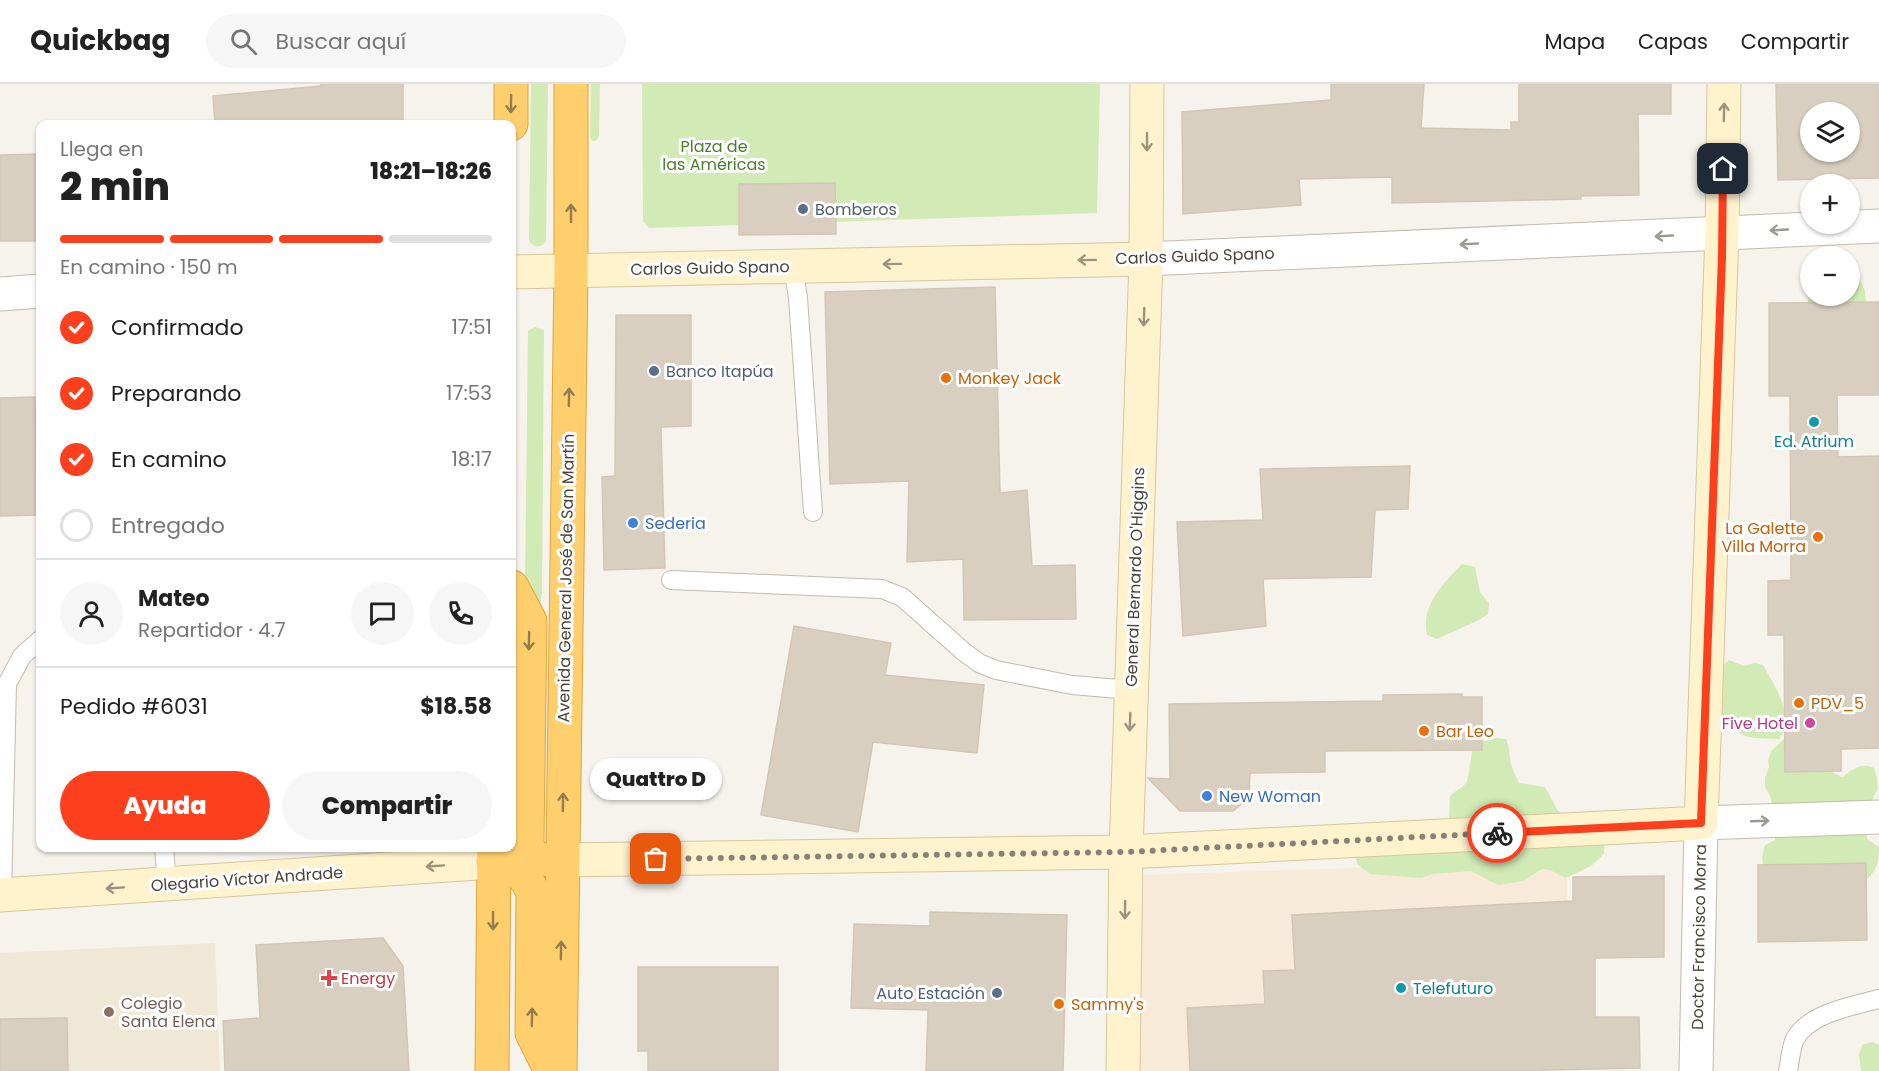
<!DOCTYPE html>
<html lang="es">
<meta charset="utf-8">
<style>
:root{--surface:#fff;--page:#f6f6f6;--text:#222;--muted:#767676;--line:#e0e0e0;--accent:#fc3f1d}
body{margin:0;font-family:Poppins,sans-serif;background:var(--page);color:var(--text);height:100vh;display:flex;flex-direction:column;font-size:22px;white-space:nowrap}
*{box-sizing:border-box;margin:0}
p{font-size:20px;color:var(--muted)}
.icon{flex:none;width:33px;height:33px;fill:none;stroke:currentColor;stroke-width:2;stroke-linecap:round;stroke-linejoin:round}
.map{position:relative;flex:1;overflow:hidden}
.drawer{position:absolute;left:36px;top:36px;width:480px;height:732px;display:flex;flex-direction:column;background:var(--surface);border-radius:12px;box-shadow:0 2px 4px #0004}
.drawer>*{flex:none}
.buttons{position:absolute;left:1800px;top:18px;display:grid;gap:12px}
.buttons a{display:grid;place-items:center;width:60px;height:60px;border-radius:50%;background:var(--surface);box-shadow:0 2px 4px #0004;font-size:30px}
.pin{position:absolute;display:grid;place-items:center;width:51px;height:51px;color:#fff;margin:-26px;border-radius:12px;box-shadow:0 3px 9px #0006}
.courier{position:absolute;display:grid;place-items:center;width:60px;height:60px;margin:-30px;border:4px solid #fc3f1d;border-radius:50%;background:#fff;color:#222;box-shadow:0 2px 8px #0007}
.bubble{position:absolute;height:42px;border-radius:21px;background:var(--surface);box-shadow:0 2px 4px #0004;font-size:20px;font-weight:800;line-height:42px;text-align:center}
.head em{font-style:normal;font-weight:800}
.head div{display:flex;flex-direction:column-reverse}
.head{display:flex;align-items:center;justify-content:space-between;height:102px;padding:0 24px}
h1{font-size:39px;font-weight:800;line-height:45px}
.bar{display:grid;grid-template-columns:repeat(4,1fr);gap:9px 6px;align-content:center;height:72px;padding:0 24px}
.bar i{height:8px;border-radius:4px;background:var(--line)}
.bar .on{background:var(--accent)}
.bar p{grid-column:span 4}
.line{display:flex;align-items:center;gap:15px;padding:0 24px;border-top:2px solid var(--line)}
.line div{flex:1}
.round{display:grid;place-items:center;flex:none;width:63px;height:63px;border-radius:32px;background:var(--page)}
ol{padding:0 24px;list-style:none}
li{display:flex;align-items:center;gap:18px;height:66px}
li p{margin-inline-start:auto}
li .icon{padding:6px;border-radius:50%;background:var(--accent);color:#fff;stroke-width:4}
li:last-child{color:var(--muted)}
li i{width:33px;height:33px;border:3px solid var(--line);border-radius:50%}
.primary-button{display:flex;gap:12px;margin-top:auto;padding:12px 24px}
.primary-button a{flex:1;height:69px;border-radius:36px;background:var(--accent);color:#fff;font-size:24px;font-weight:800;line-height:69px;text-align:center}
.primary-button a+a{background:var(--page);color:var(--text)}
header{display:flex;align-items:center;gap:36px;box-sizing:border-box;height:84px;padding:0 30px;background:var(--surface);border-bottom:2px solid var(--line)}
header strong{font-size:28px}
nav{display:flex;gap:33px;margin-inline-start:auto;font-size:21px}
.search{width:420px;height:54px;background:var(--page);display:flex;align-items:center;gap:15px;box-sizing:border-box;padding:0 21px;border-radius:33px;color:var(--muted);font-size:22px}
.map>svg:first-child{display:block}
.commercial{fill:#f7ead8}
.education{fill:#efe8d6}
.green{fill:#d2eab5}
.building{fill:#d8cfc1;stroke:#d3c7b4;stroke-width:1.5;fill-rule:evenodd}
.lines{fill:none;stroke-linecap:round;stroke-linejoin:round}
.lane-casing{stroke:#c2bbae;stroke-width:20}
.street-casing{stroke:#c2bbae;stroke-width:35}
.secondary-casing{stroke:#d6c79b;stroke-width:35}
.highway-casing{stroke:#e0a43c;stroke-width:35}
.lane{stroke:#fff;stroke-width:18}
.street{stroke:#fff;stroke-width:33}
.secondary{stroke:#fff3cd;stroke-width:33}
.highway{stroke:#ffcf6e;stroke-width:33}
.oneway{stroke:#937c4e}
.oneway2{stroke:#9c937c}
.oneway3{stroke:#9c9892}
.done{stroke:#878178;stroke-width:6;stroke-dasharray:0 10.8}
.route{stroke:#fc3f1d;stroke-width:8}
.service-dot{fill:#5c6f8a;stroke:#fff;stroke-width:2}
.food-dot{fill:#e8710a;stroke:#fff;stroke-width:2}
.culture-dot{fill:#0f9aa8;stroke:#fff;stroke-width:2}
.shop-dot{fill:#3f7fe0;stroke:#fff;stroke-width:2}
.hotel-dot{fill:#d1479c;stroke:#fff;stroke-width:2}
.health-dot{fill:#e0444e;stroke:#fff;stroke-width:2}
.education-dot{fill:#8d6e63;stroke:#fff;stroke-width:2}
.labels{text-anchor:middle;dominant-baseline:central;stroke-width:6;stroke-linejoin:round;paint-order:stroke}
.park-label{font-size:16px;fill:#4a7f2a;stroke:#fff}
.service-label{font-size:16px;fill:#4e5e75;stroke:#fff;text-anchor:start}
.street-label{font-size:16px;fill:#4b4439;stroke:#fff}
.food-label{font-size:16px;fill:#c56008;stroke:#fff;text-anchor:start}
.culture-label{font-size:16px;fill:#0d838f;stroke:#fff}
.shop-label{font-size:16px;fill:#366cbe;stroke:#fff;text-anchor:start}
.hotel-label{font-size:16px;fill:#b23c85;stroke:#fff;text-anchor:end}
.health-label{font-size:16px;fill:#be3a42;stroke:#fff;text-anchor:start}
.education-label{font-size:16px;fill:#785e54;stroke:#fff;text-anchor:start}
</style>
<header>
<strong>Quickbag</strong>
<div class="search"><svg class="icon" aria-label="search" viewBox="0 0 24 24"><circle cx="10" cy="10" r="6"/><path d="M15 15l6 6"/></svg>Buscar aquí</div>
<nav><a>Mapa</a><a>Capas</a><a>Compartir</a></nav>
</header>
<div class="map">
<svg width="1879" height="987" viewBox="0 0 1879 987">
<rect width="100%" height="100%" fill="#f6f3ec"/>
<path class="commercial" d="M1567,777l1,210h-429l3,-196z"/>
<path class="education" d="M215,859l5,128h-220v-118z"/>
<g class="green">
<path d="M531,0h17l-2,157c-5,7 -12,7 -17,0z"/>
<path d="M591,0h9l-1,52 -3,5h-4l-2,-5z"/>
<path d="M642,0h458l-3,129 -448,15 -6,-7z"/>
<path d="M1838,164l9,2c2,6 3,12 6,18 9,17 15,20 12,40l-57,-3v-10l2,-3v4h40v-40h-23l1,-4z"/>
<path d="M535,243l9,3v2l-2,262 -2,12 -15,-23 3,-252z"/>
<path d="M1462,480l13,3 5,25 9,11 -1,11 -9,6 -42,19 -10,-4c-6,-30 15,-50 35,-71z"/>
<path d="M1729,576l15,6 11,-3 8,2c12,22 33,51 16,74l-25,-1 -9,-2 -12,-7 -15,-15 -9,-38z"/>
<path d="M1801,651c9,12 28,40 42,42 9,-8 19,-15 31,-9l3,10 1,10 -12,24 1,27 12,8c0,20 -4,24 -17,38l-98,-10 -2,-17 3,-13 10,-5 -4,-42 -6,-11v-9l4,-11 -1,-6 3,-10 13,-12z"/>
<path d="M1495,654l11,1c4,9 3,16 5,25 2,7 5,13 8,19l26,4 13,24 47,26 -1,17 -13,12 -25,12 -16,-8 -8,-1 -19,12 -25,4 -27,-14 -39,3 -11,4 -51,-4 -13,-10 -2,-11 94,-32 1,-25c5,-5 12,-8 16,-13 3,-4 5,-31 8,-39z"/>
<path d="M1872,958l7,3v26h-18l-2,-16 3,-10z"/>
</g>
<g class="building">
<path d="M321,0h82v40h-188l-2,-28 108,-10z"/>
<path d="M1331,0h93l-3,44 90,2v-8h8v-38h152v30h-33l1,81 -58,1v3l-189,4v-26l-93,2 2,26 -118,9 -1,-102 149,-12z"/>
<path d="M1776,0h103v94l-101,2zM1810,28h40v40h-40z"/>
<path d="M40,70v87h-40v-86z"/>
<path d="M835,99l1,51 -97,1v-51z"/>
<path d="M995,203l5,206 27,-3 5,76 43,-1 1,54 -112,1 -1,-61 -56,3 2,-81 -79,3 -5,-192z"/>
<path d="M1879,218v93h-42l1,62 41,-1v292l-38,1v22l-56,1 -1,-137h-16v-54l23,-1 -1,-184h-21v-93z"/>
<path d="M616,231h75v111l-30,1 4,141 -61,2 -2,-93 13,-1z"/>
<path d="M35,313l2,118 -37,1v-118z"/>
<path d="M1410,382l-2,43 -33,1 -4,67 -108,2 3,47 -83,10 -6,-114 86,-2 -3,-51z"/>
<path d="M794,542l97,17 -6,32 99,10 -7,68 -104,-11 -15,90 -97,-17z"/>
<path d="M1462,610v3h20v53l-157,1v21l-75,1 -1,25 -16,13h-53l-32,-33 22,1 -1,-75 214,-3v-6z"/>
<path d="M1866,779l1,77 -109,2v-77z"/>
<path d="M1664,792v81l-69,1v59h44l1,51 -97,2v1h-353l-3,-63 78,-4 -2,-33 32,-1 -3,-55 281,-14v-24z"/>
<path d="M930,828l137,3 -4,156h-137l2,-61 -77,-2 3,-84 76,2z"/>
<path d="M383,854l20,28 6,105h-184l-2,-50 37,-3 -4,-73z"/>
<path d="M638,883h140v104h-130v-20h-10z"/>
<path d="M67,934l1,53h-68v-52z"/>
</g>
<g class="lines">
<defs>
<g id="lane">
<path d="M793,182l5,32 15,214"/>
<path d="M671,496l211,9 20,8 62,55 15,11 17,7 76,15 59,5"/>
<path d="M164,764l3,36"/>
<path d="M2,811l5,-211 15,-28 18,-16"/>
<path d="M1788,987c2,-10 3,-24 7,-32 14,-26 58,-33 84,-40"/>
</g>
<g id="street">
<path d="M1146,175l733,-33"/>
<path d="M0,210l40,-3"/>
<path d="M1696,987l5,-248 178,-6"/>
</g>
<g id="secondary">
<path d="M512,188l634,-13"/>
<path d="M562,776l564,-8 575,-29 21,-590 2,-149"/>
<path d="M0,811l493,-33"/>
<path d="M1123,987l3,-219 20,-593 1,-175"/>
</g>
<g id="highway">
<path d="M511,40v-40"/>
<path d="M512,503l18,34 -3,222c4,19 19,17 35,17"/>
<path d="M493,778c20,4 33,12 40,31l-1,140 19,38"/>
<path d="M492,987l2,-223"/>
<path d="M560,987l11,-800v-187"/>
</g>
</defs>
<use href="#lane" class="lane-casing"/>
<use href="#street" class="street-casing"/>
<use href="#secondary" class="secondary-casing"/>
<use href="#highway" class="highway-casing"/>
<use href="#lane" class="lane"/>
<use href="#street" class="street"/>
<use href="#secondary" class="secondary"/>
<use href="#highway" class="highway"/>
</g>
<defs><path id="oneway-shaft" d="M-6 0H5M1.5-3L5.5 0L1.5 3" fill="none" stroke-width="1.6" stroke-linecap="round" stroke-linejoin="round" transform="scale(1.5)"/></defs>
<g class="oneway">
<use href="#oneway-shaft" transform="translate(511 20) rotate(91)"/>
<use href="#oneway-shaft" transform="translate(571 129) rotate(-90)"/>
<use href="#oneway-shaft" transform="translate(569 313) rotate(-89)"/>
<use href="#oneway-shaft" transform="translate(529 557) rotate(91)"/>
<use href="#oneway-shaft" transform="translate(563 718) rotate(-89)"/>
<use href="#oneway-shaft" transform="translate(493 837) rotate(90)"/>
<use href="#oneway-shaft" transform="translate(561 866) rotate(-89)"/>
<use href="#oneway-shaft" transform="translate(532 933) rotate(-89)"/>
</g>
<g class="oneway2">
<use href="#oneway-shaft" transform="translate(1724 28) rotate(-89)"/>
<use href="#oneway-shaft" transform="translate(1147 58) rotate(90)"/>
<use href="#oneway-shaft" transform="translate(1087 176) rotate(179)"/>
<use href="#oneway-shaft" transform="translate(892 180) rotate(179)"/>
<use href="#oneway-shaft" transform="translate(1144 233) rotate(92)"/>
<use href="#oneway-shaft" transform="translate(1130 638) rotate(92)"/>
<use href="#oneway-shaft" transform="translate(435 782) rotate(176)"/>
<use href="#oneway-shaft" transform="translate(115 804) rotate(176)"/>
<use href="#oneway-shaft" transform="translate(1125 826) rotate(91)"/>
</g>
<g class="oneway3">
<use href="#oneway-shaft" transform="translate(1779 146) rotate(177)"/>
<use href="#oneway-shaft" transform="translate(1664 152) rotate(177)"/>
<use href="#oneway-shaft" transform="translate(1469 160) rotate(177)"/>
<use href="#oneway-shaft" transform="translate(1760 737) rotate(-2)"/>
</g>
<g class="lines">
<path class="done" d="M656,775l470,-7 371,-19"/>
<path class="route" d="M1497,749l204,-10 21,-566 1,-88"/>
</g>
<g class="service-dot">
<circle cx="803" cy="125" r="6"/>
<circle cx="654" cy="287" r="6"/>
<circle cx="997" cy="909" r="6"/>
</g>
<g class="food-dot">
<circle cx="946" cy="294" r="6"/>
<circle cx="1818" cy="453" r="6"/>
<circle cx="1799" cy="619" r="6"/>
<circle cx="1424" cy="647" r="6"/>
<circle cx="1059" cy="920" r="6"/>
</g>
<g class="culture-dot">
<circle cx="1814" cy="338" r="6"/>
<circle cx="1401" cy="904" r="6"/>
</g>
<g class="shop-dot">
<circle cx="633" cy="439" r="6"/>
<circle cx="1207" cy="712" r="6"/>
</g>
<circle class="hotel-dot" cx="1810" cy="639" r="6"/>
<path class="health-dot" d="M326 885h6v6h6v6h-6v6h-6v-6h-6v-6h6z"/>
<circle class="education-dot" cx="109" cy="928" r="6"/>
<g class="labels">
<g class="park-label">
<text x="714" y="62">Plaza de<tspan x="714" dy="18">las Américas</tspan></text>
</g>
<g class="service-label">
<text x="815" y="125">Bomberos</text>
<text x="666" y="287">Banco Itapúa</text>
<text x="985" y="909" text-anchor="end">Auto Estación</text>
</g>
<g class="street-label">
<text transform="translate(1195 172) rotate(-2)">Carlos Guido Spano</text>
<text transform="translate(710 184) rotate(-1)">Carlos Guido Spano</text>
<text transform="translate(1135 493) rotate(-88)">General Bernardo O'Higgins</text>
<text transform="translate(566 494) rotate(-89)">Avenida General José de San Martín</text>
<text transform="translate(247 795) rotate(-4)">Olegario Víctor Andrade</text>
<text transform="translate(1699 853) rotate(-89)">Doctor Francisco Morra</text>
</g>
<g class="food-label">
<text x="958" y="294">Monkey Jack</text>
<text x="1806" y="444" text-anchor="end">La Galette<tspan x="1806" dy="18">Villa Morra</tspan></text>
<text x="1811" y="619">PDV_5</text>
<text x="1436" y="647">Bar Leo</text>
<text x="1071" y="920">Sammy's</text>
</g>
<g class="culture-label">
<text x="1814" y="357">Ed. Atrium</text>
<text x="1413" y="904" text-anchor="start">Telefuturo</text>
</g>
<g class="shop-label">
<text x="645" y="439">Sederia</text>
<text x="1219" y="712">New Woman</text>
</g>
<g class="hotel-label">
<text x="1798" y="639">Five Hotel</text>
</g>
<g class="health-label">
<text x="341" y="894">Energy</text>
</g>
<g class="education-label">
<text x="121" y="919">Colegio<tspan x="121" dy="18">Santa Elena</tspan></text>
</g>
</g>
</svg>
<div class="buttons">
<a><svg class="icon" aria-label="layers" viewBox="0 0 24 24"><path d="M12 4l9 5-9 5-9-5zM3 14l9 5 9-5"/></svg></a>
<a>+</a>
<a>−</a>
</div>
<div class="pin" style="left:656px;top:775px;background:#ea580c"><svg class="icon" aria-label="bag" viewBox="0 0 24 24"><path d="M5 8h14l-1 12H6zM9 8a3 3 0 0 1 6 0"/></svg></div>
<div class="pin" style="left:1723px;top:85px;background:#1f2937"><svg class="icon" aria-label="home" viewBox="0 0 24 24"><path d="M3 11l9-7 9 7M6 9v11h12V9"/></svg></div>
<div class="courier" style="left:1497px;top:749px"><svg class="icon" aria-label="bike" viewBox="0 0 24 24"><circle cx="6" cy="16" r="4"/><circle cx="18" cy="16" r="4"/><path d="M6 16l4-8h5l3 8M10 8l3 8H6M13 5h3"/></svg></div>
<div class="bubble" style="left:590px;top:674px;width:132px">Quattro D</div>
<section class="drawer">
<div class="head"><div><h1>2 min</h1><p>Llega en</p></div><em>18:21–18:26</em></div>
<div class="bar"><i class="on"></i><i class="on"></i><i class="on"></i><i></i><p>En camino · 150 m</p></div>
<ol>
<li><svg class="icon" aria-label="check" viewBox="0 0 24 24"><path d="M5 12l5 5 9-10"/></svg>Confirmado<p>17:51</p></li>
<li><svg class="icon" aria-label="check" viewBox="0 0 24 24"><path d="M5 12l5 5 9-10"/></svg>Preparando<p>17:53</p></li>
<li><svg class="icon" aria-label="check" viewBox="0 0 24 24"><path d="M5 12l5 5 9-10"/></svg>En camino<p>18:17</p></li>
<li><i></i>Entregado</li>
</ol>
<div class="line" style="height:108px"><a class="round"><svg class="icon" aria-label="person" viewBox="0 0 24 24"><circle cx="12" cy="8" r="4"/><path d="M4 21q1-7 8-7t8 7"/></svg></a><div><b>Mateo</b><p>Repartidor · 4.7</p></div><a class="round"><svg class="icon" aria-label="chat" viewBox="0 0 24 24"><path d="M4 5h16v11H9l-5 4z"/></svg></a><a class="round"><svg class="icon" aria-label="phone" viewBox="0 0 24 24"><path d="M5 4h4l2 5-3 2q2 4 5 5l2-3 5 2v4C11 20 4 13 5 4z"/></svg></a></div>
<div class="line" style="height:78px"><div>Pedido #6031</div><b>$18.58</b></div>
<div class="primary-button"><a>Ayuda</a><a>Compartir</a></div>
</section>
</div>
